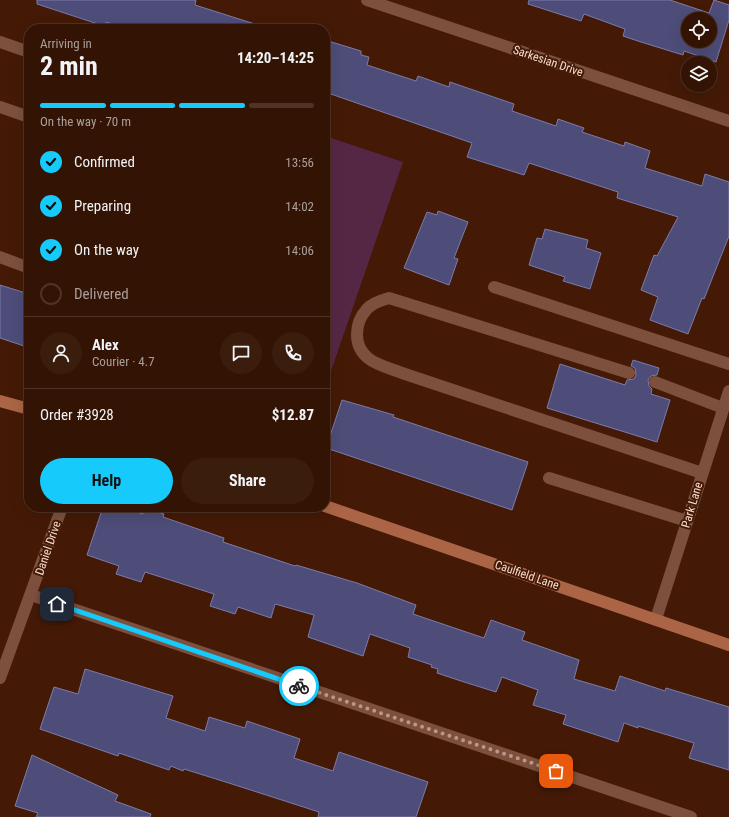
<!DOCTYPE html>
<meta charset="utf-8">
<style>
:root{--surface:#331404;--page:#3b1d0e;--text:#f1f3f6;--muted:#a99e9a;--line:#4e3326;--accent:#16cafb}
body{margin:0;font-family:"Roboto Condensed",sans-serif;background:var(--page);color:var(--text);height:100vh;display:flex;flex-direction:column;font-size:15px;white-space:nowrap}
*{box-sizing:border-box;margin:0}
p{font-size:13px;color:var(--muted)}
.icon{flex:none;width:22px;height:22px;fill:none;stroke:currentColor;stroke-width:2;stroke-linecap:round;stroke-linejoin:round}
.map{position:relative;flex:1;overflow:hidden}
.details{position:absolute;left:24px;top:24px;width:306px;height:488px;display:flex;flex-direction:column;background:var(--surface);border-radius:16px;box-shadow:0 4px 16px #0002,0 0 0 1px var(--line)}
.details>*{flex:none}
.fabs{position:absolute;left:681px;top:12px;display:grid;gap:8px}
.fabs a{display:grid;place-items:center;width:36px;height:36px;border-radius:50%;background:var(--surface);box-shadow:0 4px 16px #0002,0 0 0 1px var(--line);font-size:20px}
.pin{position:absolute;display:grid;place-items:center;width:34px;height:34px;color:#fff;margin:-17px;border-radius:8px;box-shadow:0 2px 6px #0006}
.courier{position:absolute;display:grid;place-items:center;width:40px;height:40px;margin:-20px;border:3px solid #16cafb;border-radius:50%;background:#fff;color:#222;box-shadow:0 1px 5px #0007}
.headline em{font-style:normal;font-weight:700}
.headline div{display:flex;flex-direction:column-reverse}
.headline{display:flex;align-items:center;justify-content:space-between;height:68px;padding:0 16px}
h1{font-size:26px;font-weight:700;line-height:30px}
.bar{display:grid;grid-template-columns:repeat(4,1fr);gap:6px 4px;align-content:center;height:48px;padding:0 16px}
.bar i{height:5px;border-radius:3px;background:var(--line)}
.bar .selected{background:var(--accent)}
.bar p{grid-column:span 4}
.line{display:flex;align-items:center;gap:10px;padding:0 16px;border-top:1px solid var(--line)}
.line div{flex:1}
.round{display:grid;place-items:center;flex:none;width:42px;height:42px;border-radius:21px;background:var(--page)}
ol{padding:0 16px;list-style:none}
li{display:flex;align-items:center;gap:12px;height:44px}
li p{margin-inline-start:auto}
li .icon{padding:4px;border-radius:50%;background:var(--accent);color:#111;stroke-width:4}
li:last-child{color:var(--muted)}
li i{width:22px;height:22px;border:2px solid var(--line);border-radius:50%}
.action{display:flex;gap:8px;margin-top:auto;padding:8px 16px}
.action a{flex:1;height:46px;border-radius:24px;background:var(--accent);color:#111;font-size:16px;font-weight:700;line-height:46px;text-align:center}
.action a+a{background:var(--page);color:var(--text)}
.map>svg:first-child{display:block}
.green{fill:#562744}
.building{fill:#4e4d79;stroke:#7b7baa;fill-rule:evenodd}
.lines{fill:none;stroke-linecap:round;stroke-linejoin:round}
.lane{stroke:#7c503d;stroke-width:12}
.street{stroke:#7c503d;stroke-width:12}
.secondary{stroke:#ab6546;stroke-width:12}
.done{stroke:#b99789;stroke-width:4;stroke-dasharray:0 7.2}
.route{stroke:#16cafb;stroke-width:5}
.labels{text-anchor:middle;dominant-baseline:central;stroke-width:4;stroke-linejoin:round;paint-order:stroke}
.street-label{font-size:12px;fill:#f8dbcf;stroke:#441a06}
</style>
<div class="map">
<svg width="729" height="817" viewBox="0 0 729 817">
<rect width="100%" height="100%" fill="#441a06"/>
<path class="green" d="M325,136l78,26 -72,209 -6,-2z"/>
<g class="building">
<path d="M37,0h159l-1,5 63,20 -1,4h-127l-24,-7 -2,4 -67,-22z"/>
<path d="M529,0h141l39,13 5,-13 15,5v15l-13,42 -32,-11 -1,4 -42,-13 -18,-6 2,-7 -41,-15 -3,7 -53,-17zM688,19h22v22h-22z"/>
<path d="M325,40l36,11v4l8,2 -2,8 49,16 2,-5 31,11 1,-5 64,22 -2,7 44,15 2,-7 26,9 -2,4 42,14 1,-4 25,9 -5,17 57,18 3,-12 24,8v54l-25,63 -2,-1 -14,36 -38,-14 8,-23 -17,-7 13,-35 3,1 21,-39 -61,-19 1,-6 -89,-29 -5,12 -57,-18 5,-14 -147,-51z"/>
<path d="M438,211l30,11 -14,36 4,1 -9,26 -45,-17 23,-56 10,3z"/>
<path d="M545,229l43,11 -2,8 15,5 -11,36 -27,-8 2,-4 -36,-12 8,-27 5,1z"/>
<path d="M0,285l29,9v40l-5,12 -24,-8z"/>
<path d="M633,360l26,8 -2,7 -6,1 -3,4 1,6 3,3 -1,5 19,6 -13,42 -110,-34 13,-44 65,21 2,-5 7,-1 2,-4 -1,-7 -4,-2z"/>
<path d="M342,400l52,15 -1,2 135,45 -16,48 -186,-62z"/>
<path d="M103,507h18l22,7 1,-6 20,6 -1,3 61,21 -1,4 72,24 1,-1 61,18 59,22 -3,9 71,24 7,-18 34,12 -3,8 57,20 -5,19 41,12 5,-15 45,15 1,-3 63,19v63l-40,-12 5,-15 -56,-17v2l-14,-5 -6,19 -55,-18 3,-9 -33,-10 5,-15 -36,-13 -6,15 -35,-11 -24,-8 1,-4 -7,-2 1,-2 -24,-8 2,-9 -40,-14 -7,22 -55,-19 6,-22 -39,-11 -4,14 -33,-11 -3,7 -25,-8 4,-12 -69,-22 -4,10 -25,-8 3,-8 -32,-11z"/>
<path d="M85,669l88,27 -7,22 39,13 4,-14 36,11 2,-7 53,18 -6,19 39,13 6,-19 89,30 -12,35h-98l1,-5 -87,-28 -48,-15 -1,2 -12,-5 -2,4 -50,-17 -1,3 -78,-27 14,-42 24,7z"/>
<path d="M32,755l86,40 -3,6 36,13 -1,3h-114l2,-4 -23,-7z"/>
</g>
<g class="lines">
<g class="lane">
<path d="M0,42l29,10"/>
<path d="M0,107l29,10"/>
<path d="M0,257l29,11"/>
<path d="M494,287l235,77"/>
<path d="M629,373l-240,-75c-7,2 -17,5 -22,11 -13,14 -14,37 1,49 8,7 24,11 34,15l300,100"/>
<path d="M655,382l68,26"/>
<path d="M549,478l138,43"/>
</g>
<g class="street">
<path d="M367,0l362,121"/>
<path d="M31,595l660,222"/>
<path d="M656,619l73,-228"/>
<path d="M0,678l62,-171"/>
</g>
<g class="secondary">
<path d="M0,401l29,8"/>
<path d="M325,506l404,139"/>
</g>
</g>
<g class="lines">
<path class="done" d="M299,686l257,85"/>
<path class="route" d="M57,604l242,82"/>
</g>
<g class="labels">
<g class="street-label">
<text transform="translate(548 61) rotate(19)">Sarkesian Drive</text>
<text transform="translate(692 505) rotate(-73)">Park Lane</text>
<text transform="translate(48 548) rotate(-71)">Daniel Drive</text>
<text transform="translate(527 575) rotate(19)">Caulfield Lane</text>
</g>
</g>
</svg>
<div class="fabs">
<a><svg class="icon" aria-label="locate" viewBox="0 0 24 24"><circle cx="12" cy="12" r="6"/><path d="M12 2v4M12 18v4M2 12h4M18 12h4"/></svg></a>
<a><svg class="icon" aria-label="layers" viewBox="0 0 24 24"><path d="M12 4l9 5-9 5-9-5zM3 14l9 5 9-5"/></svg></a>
</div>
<div class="pin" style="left:556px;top:771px;background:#ea580c"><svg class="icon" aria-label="bag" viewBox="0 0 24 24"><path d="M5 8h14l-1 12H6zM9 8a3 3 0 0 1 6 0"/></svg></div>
<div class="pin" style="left:57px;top:604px;background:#1f2937"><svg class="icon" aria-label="home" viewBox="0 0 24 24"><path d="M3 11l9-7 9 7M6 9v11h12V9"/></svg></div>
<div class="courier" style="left:299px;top:686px"><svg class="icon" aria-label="bike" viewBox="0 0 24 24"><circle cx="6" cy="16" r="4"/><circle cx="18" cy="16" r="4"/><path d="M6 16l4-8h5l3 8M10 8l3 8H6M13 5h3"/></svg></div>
<section class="details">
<div class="headline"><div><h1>2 min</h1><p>Arriving in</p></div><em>14:20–14:25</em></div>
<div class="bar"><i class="selected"></i><i class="selected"></i><i class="selected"></i><i></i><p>On the way · 70 m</p></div>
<ol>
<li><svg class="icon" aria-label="check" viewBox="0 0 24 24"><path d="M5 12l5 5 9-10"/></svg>Confirmed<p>13:56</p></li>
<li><svg class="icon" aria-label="check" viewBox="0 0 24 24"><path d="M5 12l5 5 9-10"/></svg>Preparing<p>14:02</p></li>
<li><svg class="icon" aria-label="check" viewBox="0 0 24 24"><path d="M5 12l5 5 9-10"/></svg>On the way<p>14:06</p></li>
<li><i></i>Delivered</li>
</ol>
<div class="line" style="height:72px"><a class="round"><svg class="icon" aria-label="person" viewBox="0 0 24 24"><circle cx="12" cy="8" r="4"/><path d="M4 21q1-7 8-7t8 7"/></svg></a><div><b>Alex</b><p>Courier · 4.7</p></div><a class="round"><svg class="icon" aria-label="chat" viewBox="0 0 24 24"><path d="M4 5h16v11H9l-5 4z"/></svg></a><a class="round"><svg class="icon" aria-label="phone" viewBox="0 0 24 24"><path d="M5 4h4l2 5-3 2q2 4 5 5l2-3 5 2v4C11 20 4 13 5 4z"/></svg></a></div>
<div class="line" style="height:52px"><div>Order #3928</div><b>$12.87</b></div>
<div class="action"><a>Help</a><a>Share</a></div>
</section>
</div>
